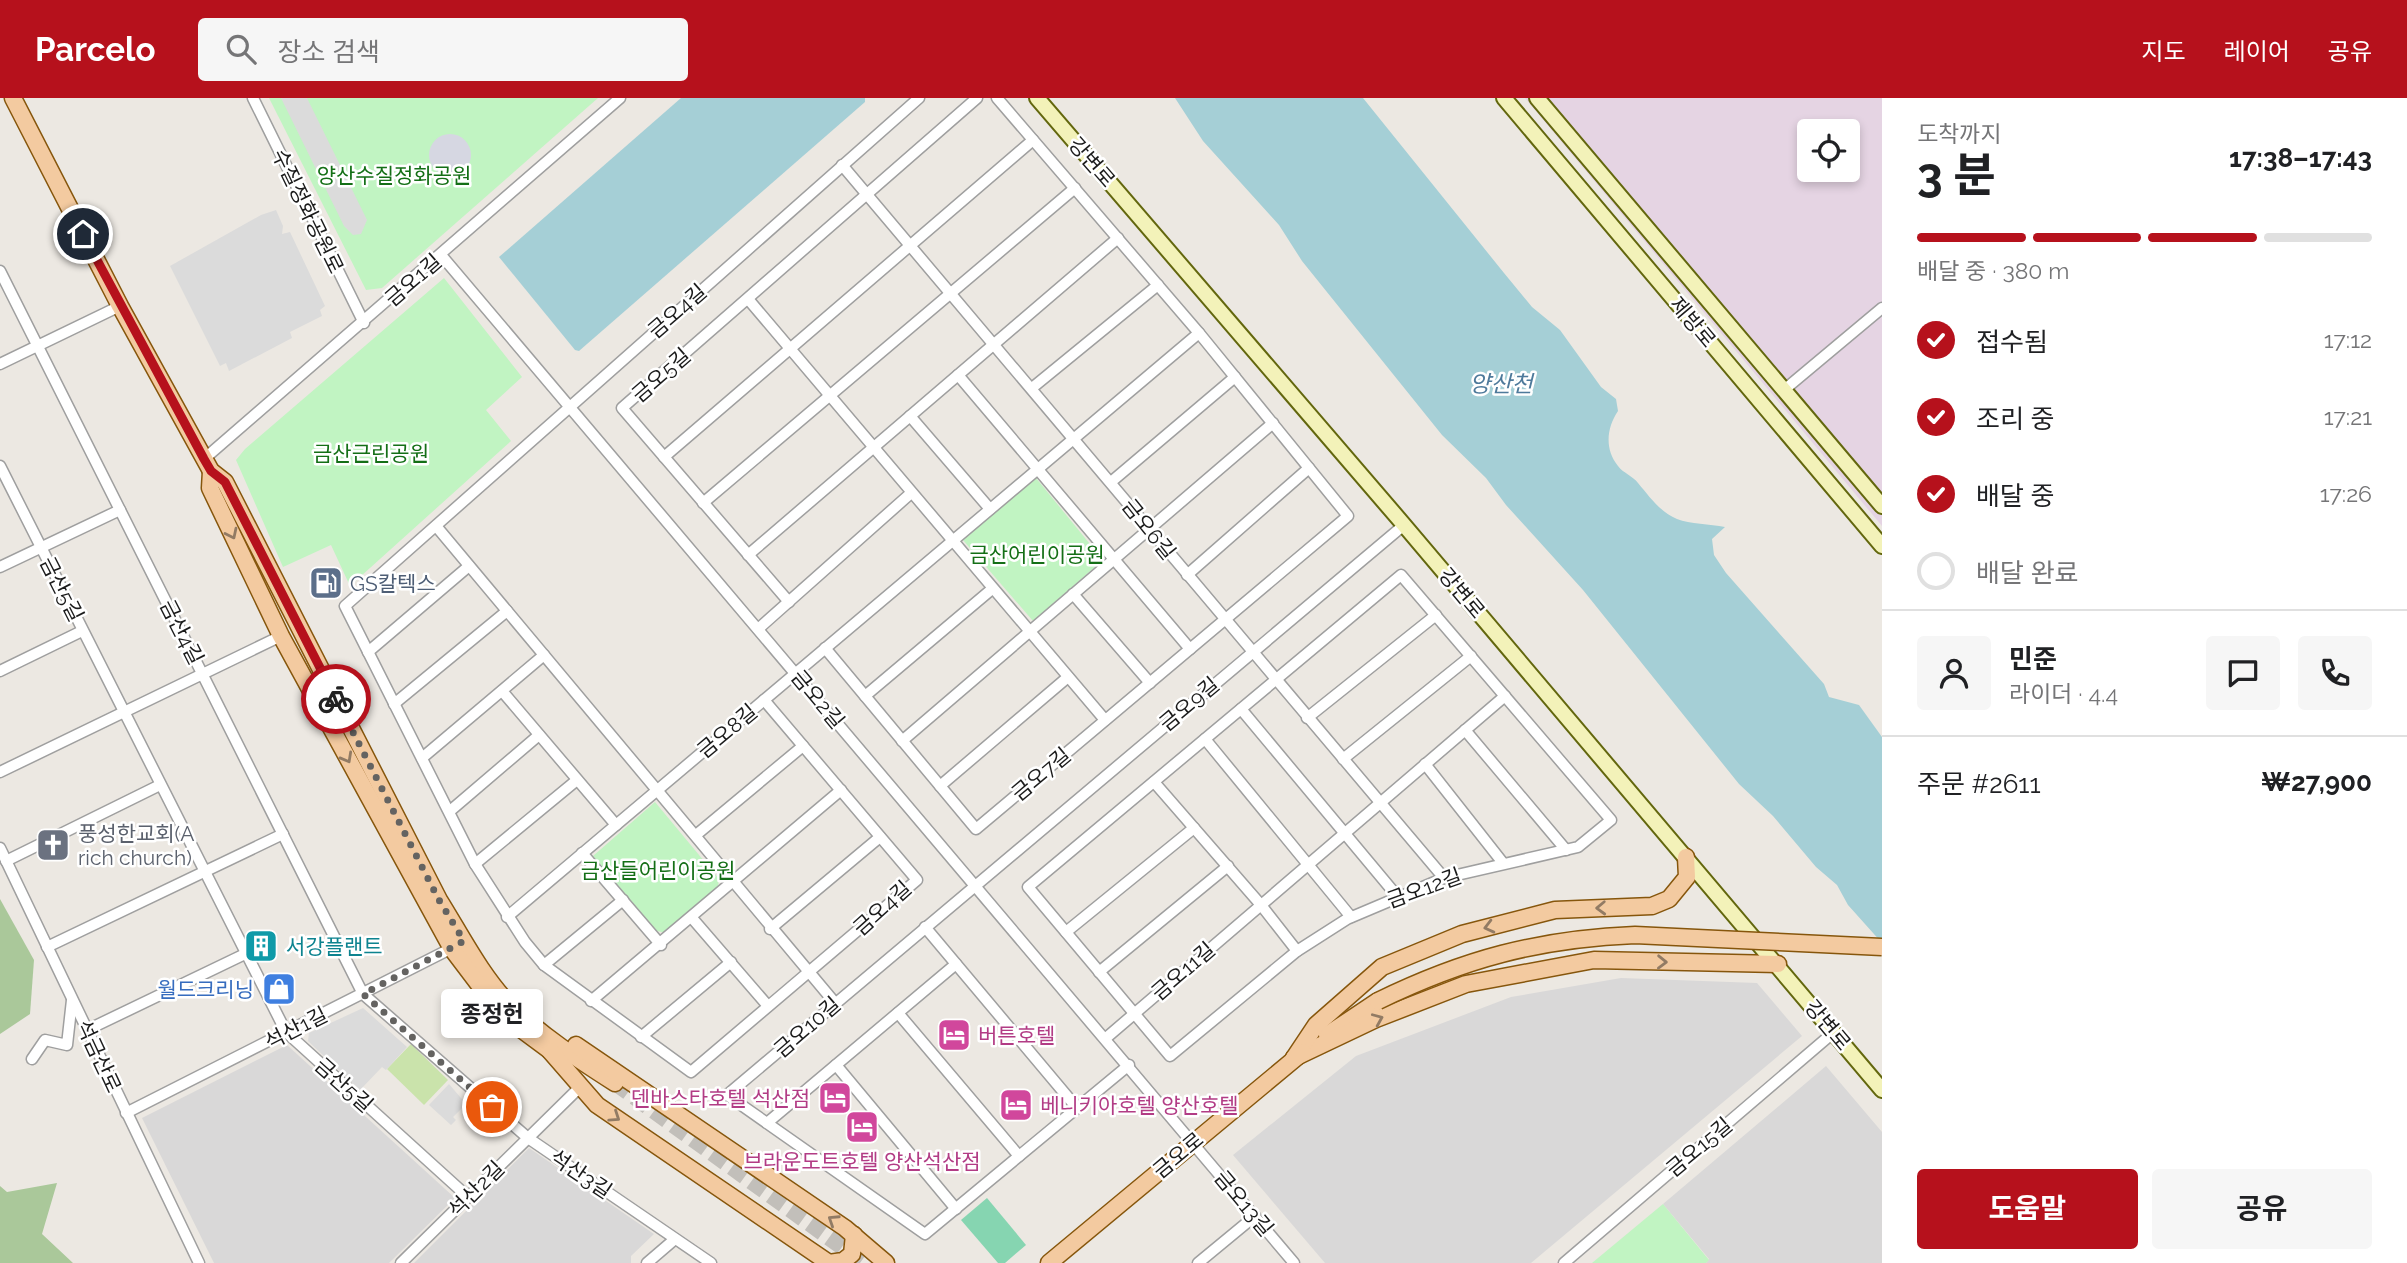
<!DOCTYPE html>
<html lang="ko">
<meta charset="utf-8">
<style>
:root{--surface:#fff;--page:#f6f6f6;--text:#202124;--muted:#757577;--line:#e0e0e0;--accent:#b6111c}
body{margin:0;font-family:Raleway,"Noto Sans KR",sans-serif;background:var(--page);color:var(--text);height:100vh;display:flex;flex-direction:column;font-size:26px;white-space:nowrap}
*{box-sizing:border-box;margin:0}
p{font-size:23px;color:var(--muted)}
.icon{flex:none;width:38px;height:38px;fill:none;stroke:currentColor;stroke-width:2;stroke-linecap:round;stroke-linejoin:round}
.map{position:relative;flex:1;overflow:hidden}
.side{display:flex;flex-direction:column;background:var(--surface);width:525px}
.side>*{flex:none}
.tools{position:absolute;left:1797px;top:21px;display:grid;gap:14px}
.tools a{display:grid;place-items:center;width:63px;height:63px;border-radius:7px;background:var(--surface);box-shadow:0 4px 10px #0003;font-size:35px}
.pin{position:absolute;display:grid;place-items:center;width:60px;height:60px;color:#fff;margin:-30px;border:4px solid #fff;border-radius:50%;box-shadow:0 2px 7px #0007}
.courier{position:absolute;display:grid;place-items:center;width:70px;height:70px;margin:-35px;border:5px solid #b6111c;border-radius:50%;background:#fff;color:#222;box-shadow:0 2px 9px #0007}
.bubble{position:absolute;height:49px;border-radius:7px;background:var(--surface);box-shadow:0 4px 10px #0003;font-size:23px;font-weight:700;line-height:49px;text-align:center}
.summary em{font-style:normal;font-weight:700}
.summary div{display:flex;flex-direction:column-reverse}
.summary{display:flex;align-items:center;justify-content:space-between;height:119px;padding:0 35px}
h1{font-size:46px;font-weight:700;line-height:52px}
.bar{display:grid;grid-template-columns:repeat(4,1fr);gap:10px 7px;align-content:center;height:84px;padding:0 35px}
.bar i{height:9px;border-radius:5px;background:var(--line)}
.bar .current{background:var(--accent)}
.bar p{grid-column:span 4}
.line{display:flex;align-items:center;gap:18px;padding:0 35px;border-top:2px solid var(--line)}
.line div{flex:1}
.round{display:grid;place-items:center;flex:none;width:74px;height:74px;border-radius:7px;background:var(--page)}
ol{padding:0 35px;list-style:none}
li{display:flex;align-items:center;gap:21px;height:77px}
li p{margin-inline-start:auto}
li .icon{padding:7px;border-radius:50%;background:var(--accent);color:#fff;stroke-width:4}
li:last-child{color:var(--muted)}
li i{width:38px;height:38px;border:4px solid var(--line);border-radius:50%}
.button{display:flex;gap:14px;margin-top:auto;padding:14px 35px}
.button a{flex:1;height:80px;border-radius:7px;background:var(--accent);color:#fff;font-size:28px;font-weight:700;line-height:80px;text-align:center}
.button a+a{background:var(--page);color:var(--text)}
header{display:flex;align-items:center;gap:42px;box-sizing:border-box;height:98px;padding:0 35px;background:var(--accent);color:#fff}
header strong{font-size:33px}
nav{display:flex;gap:38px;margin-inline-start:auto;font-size:24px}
.search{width:490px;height:63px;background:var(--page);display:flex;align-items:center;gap:18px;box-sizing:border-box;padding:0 24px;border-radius:7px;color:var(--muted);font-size:26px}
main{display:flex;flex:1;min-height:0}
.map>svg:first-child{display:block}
.residential{fill:#d9d8d8}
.industrial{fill:#e5d4e3;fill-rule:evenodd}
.grass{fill:#cae3ab}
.forest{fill:#aac89a}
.park{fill:#c1f4c2}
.pitch{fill:#86d5b1}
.parking{fill:#dbdbdb}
.plaza{fill:#d6d7e2}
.water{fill:#a5cfd6}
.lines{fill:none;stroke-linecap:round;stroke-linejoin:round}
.primary-tunnel{stroke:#c2bfba;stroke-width:16;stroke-dasharray:16 8;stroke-linecap:butt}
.street-casing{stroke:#9f9f9f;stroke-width:13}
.secondary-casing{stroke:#63670e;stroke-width:18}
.primary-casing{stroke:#86560c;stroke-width:19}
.street{stroke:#fff;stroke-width:10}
.secondary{stroke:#f3f2b9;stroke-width:14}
.primary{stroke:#f3caa0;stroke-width:16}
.primary-bridge-casing{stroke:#86560c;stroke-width:19;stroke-linecap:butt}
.primary-bridge{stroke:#f3caa0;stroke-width:16}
.oneway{stroke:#927b64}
.done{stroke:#646361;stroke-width:7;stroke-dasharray:0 12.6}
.route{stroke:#b6111c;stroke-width:9}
.labels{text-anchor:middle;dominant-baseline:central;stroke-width:5;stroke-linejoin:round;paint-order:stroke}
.street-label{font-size:21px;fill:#1b1b1b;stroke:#fff}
.park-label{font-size:21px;fill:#146f16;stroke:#fff}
.service-label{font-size:21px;fill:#4e5e75;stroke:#fff;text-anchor:start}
.worship-label{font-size:21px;fill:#5b616d;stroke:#fff;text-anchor:start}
.culture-label{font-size:21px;fill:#0d838f;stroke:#fff;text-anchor:start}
.shop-label{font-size:21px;fill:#366cbe;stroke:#fff;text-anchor:end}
.hotel-label{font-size:21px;fill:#b23c85;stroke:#fff;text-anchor:start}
.water-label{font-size:23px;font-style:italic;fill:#4e7a9b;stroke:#fff}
</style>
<header>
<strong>Parcelo</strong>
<div class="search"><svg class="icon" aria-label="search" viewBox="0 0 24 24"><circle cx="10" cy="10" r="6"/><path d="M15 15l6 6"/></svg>장소 검색</div>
<nav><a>지도</a><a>레이어</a><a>공유</a></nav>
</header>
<main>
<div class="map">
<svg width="1882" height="1165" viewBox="0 0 1882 1165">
<rect width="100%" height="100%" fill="#ece8e2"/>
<g class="residential">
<path d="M1621,880l136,5 45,53 -271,227h-206l-92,-108 123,-99 155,-59z"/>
<path d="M287,947l168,153 -66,65h-175l-72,-145z"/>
<path d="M1826,968l56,66v131h-176l3,-4 -46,-55z"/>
<path d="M529,1050l125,86 -23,22v7h-217z"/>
</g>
<path class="industrial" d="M1525,0h357v428zM1810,33h38v39h-38z"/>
<path class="grass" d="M411,946l37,36 -24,25 -37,-36z"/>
<g class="forest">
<path d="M0,801l34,61 -4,54 -30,20z"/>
<path d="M57,1085l-15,51 31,29h-73v-77l7,6z"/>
</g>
<g class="park">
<path d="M269,0h329l-216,190 -16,2z"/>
<path d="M444,180l78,99 -36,33 25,31 -161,145 -19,-41 -48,22 -47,-107 9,-11z"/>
<path d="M1036,380l67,82 -70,61 -70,-81z"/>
<path d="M655,704l64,77 -1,8 -52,46 -9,-2 -64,-75z"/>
<path d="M1663,1106l46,56 -3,3h-114z"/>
</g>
<path class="pitch" d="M987,1100l39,47 -21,18h-7l-37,-43z"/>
<g class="parking">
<path d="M281,0h26l60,122 -6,14 -8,1 -9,-9z"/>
<path d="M276,112l7,16 -1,8 8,-2 35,74 -5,4 2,6 -32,16 2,6 -63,33 -3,-8 -6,3 -50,-100 91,-51z"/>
<path d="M363,910l44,39 -21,23 -4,-3 -22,23 -52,-49 1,-8z"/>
<path d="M449,986l17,20 -13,13 3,3 -5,5 -22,-20z"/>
</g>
<circle class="plaza" cx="450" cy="57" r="21"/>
<g class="water">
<path d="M681,0h184v4l-286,249 -4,-1 -76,-93z"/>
<path d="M1175,0h188l141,175 28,34 28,23 41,57 15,12 2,12c-11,16 -14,38 0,55 5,7 15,10 20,17 11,13 22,29 39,36 13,5 33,5 48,8l-13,12 2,16 12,18 98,111 5,13 30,8 23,32v206l-34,-38 -11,-20 -21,-18 -43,-51 -34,-32 -156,-194 -77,-85 -20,-27 -44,-43 -140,-174 -23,-36 -76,-84z"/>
</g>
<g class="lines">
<path class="primary-tunnel" d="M615,985l249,180"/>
<defs>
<g id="street">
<path d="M253,0l111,225"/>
<path d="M842,67l602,713"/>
<path d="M441,157l853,1008"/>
<path d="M0,173l363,723 165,144 183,125"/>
<path d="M748,201l357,421"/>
<path d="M0,266l120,-58"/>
<path d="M958,277l232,274"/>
<path d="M1032,290l126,-103"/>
<path d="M1784,292l98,-82"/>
<path d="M910,318l80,93"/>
<path d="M664,359l369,-317"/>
<path d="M204,361l416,-361"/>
<path d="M0,368l286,566 182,165"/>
<path d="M1111,384l124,-105"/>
<path d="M703,405l372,-315"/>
<path d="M436,428l399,477"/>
<path d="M748,457l370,-317"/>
<path d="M0,469l120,-57"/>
<path d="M1187,477l122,-107"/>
<path d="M1401,477l210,245 -33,27 -134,31 -97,41 -50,32 -127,105 -142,-169z"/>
<path d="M1073,496l77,89"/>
<path d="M789,504l-167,-194 355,-310"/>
<path d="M758,531l152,-135"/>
<path d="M825,550l151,181 372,-313 -149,-183 -202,-235"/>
<path d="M368,554l101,-86"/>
<path d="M0,573l82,-40"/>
<path d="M502,593l114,134"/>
<path d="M865,598l127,-107"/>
<path d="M764,602l153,180 -226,192 -147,-107 -19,-23 -50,-78 -130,-258 574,-508"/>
<path d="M394,606l113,-93"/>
<path d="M1241,611l156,187"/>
<path d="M1307,620l129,-103"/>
<path d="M1465,632l101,120"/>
<path d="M1205,641l146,178"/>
<path d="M902,643l371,-318"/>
<path d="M422,660l122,-103"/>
<path d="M1343,661l128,-103"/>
<path d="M1425,666l78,99"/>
<path d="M0,674l281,-136"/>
<path d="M1154,684l107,123 36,46"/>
<path d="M940,688l128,-109"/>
<path d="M450,713l89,-76"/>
<path d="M696,737l107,-89"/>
<path d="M0,750l199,415"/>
<path d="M582,755l79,92"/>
<path d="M6,763l154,-76"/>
<path d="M475,766l102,-84"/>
<path d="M507,819l692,-584"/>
<path d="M692,820l76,88"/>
<path d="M925,829l152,181"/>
<path d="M770,831l110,-92"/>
<path d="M1066,834l128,-104"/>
<path d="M47,849l236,-113"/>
<path d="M544,867l79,-65"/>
<path d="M1099,874l129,-106"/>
<path d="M591,903l250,-211"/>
<path d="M898,915l121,143"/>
<path d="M87,932l158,-76"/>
<path d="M641,939l90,-75"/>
<path d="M1106,940l399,-342"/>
<path d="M32,961l13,-19 22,5 5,-45"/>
<path d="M836,967l120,144"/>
<path d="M1129,967l-204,169 -198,-139 677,-570"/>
<path d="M126,1015l328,-166"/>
<path d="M767,1025l189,-159"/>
<path d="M401,1165l180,-177"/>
<path d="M647,1165l28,-24"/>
<path d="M1198,1165l57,-47"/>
<path d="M1564,1165l270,-231"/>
</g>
<g id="secondary">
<path d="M1037,0l367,427 478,565"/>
<path d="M1504,0l378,448"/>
<path d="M1537,0l345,408"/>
</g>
<g id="primary">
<path d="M13,0l107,208 91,165 14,11 214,418c22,35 43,77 72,106 31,30 68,54 104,77"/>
<path d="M211,373l-1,17 71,148 171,313 50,66 50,37"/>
<path d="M1327,937l51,-34"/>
<path d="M576,947l269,183 41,35"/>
<path d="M550,953l47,54 232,158 14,-2 9,-7 2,-19"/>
<path d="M1294,960l82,-39 90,-35 128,-24 184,4"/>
<path d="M1294,960l22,-33 66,-58 80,-33 93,-24 97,-4 17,-7 18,-22 -1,-20"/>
<path d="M1049,1165l254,-211"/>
</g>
</defs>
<use href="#street" class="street-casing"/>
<use href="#secondary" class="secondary-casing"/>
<use href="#primary" class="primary-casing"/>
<use href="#street" class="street"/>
<use href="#secondary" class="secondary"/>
<use href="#primary" class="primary"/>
<defs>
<path id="primary-bridge" d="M1378,903c86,-42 160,-62 257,-66l247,12"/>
</defs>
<use href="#primary-bridge" class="primary-bridge-casing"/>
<use href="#primary-bridge" class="primary-bridge"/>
</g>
<defs><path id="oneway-chevron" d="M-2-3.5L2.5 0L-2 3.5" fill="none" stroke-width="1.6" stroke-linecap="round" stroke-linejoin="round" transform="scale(1.75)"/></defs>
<g class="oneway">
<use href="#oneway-chevron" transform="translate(232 436) rotate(64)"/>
<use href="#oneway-chevron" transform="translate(347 660) rotate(61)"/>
<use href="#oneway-chevron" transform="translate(1601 810) rotate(178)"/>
<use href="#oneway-chevron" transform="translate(1489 829) rotate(166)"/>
<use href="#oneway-chevron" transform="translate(1662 864) rotate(1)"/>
<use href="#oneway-chevron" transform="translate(1378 921) rotate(-23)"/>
<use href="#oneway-chevron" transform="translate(615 1019) rotate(34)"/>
<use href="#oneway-chevron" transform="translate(833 1122) rotate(-147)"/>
</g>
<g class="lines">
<path class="done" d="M336,601l103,201 25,41 -101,53 129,113"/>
<path class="route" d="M83,136l121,225 7,12 14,11 111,217"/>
</g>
<defs>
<symbol id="fuel-square" viewBox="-11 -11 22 22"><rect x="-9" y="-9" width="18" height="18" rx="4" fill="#5c6f8a" stroke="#fff"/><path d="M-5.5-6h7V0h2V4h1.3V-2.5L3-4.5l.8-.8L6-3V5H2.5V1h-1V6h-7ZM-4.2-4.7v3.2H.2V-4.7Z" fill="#fff"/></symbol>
<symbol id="church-square" viewBox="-11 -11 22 22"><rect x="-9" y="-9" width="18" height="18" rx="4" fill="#6b7280" stroke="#fff"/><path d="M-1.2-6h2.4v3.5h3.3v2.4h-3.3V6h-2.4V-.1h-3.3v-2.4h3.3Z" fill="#fff"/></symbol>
<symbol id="building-square" viewBox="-11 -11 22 22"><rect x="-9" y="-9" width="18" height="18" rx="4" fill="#0f9aa8" stroke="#fff"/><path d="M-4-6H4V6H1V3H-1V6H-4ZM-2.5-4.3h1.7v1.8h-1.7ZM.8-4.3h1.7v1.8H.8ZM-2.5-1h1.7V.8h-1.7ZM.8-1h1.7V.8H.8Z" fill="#fff"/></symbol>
<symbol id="shop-square" viewBox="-11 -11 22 22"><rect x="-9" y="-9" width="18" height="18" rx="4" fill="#3f7fe0" stroke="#fff"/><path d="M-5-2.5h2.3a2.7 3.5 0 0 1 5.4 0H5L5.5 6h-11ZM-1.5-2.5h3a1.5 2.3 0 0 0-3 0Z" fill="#fff"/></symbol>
<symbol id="hotel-square" viewBox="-11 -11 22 22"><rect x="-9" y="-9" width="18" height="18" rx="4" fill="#d1479c" stroke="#fff"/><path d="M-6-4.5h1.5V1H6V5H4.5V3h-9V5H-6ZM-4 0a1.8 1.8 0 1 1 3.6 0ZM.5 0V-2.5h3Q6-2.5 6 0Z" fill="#fff"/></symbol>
</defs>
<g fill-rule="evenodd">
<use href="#fuel-square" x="307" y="466" width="38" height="38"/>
<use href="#church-square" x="34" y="728" width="38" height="38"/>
<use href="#building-square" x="242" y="829" width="38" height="38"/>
<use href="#shop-square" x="260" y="872" width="38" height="38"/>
<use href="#hotel-square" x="935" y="918" width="38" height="38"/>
<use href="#hotel-square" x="816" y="981" width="38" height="38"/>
<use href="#hotel-square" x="997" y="988" width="38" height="38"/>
<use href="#hotel-square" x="843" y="1010" width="38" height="38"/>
</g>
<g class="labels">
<g class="street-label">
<text transform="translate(1092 64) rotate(49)">강변로</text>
<text transform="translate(308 113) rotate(64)">수질정화공원로</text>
<text transform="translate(413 182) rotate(-41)">금오1길</text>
<text transform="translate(677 213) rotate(-41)">금오4길</text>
<text transform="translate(1693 224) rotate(50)">제방로</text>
<text transform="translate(661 277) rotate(-41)">금오5길</text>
<text transform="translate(1149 431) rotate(51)">금오6길</text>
<text transform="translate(62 491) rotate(63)">금산5길</text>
<text transform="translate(1462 495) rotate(50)">강변로</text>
<text transform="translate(182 534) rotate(63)">금산4길</text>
<text transform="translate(818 601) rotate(50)">금오2길</text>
<text transform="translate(1189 606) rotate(-40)">금오9길</text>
<text transform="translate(727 633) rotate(-40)">금오8길</text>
<text transform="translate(1041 676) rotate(-40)">금오7길</text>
<text transform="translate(1424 790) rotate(-20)">금오12길</text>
<text transform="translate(882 810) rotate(-42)">금오4길</text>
<text transform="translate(1183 873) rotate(-41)">금오11길</text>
<text transform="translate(1828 927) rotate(50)">강변로</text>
<text transform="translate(807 929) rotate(-41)">금오10길</text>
<text transform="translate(296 930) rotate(-27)">석산1길</text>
<text transform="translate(99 958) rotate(65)">석금산로</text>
<text transform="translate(344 987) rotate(42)">금산5길</text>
<text transform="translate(1699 1049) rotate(-40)">금오15길</text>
<text transform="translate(1178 1057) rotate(-40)">금오로</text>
<text transform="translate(581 1076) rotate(34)">석산3길</text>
<text transform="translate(476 1091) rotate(-45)">석산2길</text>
<text transform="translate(1244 1105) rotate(50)">금오13길</text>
</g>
<g class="park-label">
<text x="394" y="77">양산수질정화공원</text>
<text x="371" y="355">금산근린공원</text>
<text x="1037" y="456">금산어린이공원</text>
<text x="658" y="772">금산들어린이공원</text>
</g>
<g class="service-label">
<text x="350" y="485">GS칼텍스</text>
</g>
<g class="worship-label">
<text x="78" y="735">풍성한교회(A<tspan x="78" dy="24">rich church)</tspan></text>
</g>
<g class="culture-label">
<text x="286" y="848">서강플랜트</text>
</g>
<g class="shop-label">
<text x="254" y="891">월드크리닝</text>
</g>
<g class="hotel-label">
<text x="978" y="937">버튼호텔</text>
<text x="810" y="1000" text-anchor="end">덴바스타호텔 석산점</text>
<text x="1040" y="1007">베니키아호텔 양산호텔</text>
<text x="862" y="1063" text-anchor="middle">브라운도트호텔 양산석산점</text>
</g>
<g class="water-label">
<text x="1501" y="285">양산천</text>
</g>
</g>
</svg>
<div class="tools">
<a><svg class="icon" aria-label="locate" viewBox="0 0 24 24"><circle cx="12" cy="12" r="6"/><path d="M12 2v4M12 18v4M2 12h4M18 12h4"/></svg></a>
</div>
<div class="pin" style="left:492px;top:1009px;background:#ea580c"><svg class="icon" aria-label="bag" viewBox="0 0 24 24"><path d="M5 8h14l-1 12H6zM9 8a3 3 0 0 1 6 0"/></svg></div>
<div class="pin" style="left:83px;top:136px;background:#1f2937"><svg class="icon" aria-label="home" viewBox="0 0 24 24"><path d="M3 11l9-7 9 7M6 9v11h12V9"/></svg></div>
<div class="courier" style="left:336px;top:601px"><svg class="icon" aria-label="bike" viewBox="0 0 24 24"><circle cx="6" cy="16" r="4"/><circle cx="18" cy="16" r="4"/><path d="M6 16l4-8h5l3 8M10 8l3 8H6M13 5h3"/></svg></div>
<div class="bubble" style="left:441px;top:891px;width:102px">종정헌</div>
</div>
<section class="side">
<div class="summary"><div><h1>3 분</h1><p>도착까지</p></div><em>17:38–17:43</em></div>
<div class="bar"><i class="current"></i><i class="current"></i><i class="current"></i><i></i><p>배달 중 · 380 m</p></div>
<ol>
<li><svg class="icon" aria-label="check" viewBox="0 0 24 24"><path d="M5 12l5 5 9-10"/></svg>접수됨<p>17:12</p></li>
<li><svg class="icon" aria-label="check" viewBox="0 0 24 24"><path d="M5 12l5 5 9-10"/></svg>조리 중<p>17:21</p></li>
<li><svg class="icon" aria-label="check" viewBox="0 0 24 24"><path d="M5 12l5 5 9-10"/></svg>배달 중<p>17:26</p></li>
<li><i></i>배달 완료</li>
</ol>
<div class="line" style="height:126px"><a class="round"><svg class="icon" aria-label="person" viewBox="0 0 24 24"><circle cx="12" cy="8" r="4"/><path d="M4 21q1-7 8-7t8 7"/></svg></a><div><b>민준</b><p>라이더 · 4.4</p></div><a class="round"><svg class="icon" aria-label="chat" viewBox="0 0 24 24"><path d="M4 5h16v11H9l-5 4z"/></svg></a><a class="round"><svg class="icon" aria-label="phone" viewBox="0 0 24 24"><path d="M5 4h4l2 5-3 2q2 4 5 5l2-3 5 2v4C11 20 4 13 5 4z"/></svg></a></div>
<div class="line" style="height:91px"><div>주문 #2611</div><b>₩27,900</b></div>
<div class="button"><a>도움말</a><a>공유</a></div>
</section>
</main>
